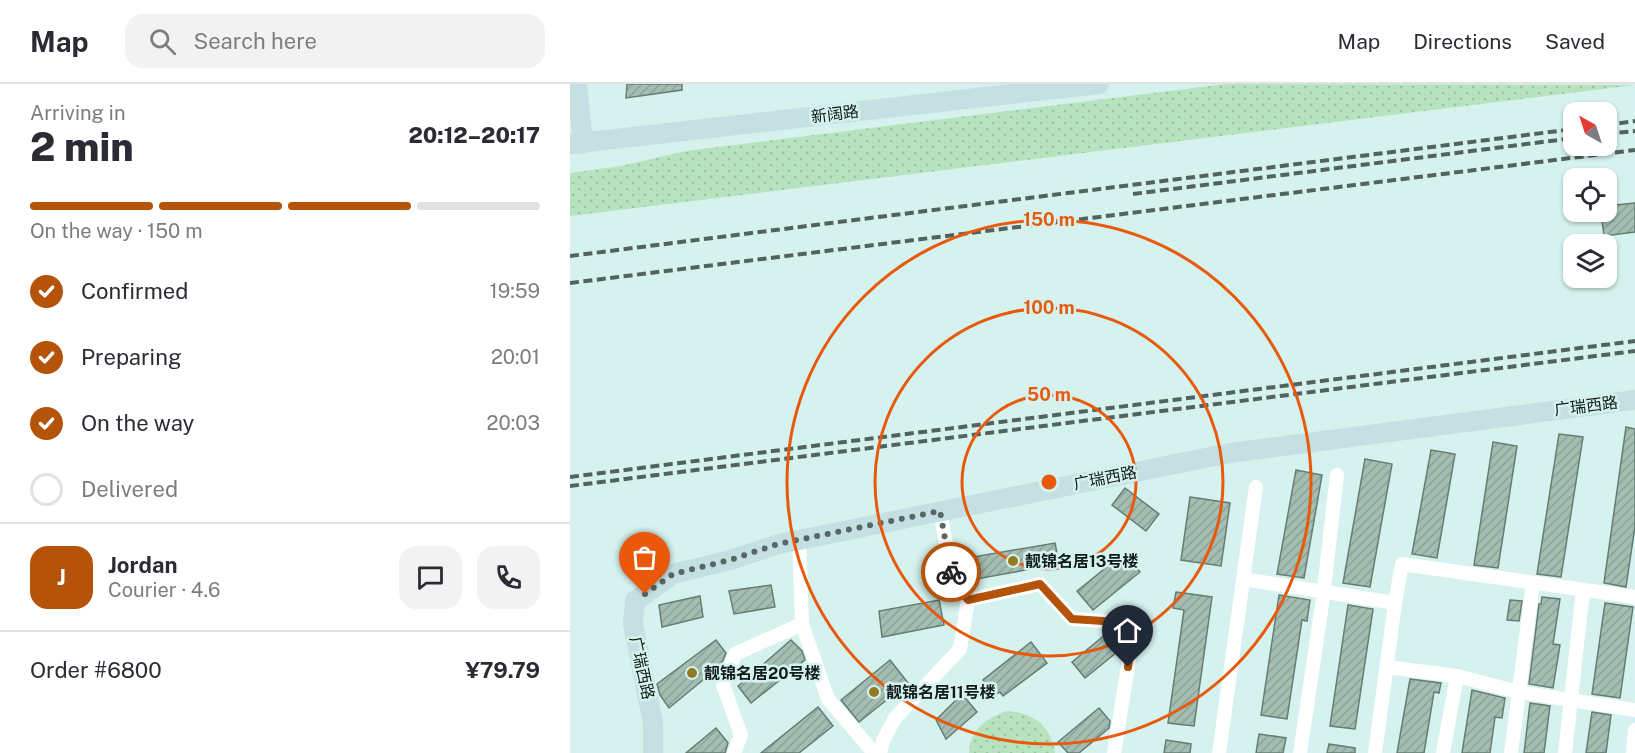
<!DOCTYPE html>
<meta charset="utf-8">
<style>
:root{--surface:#fff;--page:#f2f2f3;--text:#2b2b33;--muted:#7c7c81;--line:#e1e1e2;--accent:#b45309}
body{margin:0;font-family:"Public Sans","Noto Sans SC",sans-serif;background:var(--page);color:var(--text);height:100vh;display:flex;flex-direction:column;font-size:22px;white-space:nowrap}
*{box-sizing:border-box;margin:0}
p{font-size:20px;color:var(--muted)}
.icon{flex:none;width:33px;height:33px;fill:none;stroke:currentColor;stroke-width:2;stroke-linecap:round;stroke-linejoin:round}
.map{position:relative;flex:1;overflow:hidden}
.side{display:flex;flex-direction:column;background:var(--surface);width:570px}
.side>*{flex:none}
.needle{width:39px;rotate:321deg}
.controls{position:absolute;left:993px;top:18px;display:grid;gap:12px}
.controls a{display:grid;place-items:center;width:54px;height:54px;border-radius:12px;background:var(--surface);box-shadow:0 2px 4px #0004;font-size:30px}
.pin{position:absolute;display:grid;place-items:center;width:51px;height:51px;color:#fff;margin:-62px -26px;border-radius:50% 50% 50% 0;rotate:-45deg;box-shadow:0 0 6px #0007}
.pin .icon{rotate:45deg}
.courier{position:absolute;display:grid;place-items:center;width:60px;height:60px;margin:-30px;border:4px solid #b45309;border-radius:50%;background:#fff;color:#222;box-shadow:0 2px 8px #0007}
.overview em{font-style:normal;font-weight:800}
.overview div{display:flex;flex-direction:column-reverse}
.overview{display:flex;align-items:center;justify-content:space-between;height:102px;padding:0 30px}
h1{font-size:39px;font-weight:800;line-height:45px}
.bar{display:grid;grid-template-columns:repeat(4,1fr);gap:9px 6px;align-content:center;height:72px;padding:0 30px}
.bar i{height:8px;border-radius:4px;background:var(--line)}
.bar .current{background:var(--accent)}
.bar p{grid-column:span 4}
.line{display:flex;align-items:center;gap:15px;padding:0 30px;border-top:2px solid var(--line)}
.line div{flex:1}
.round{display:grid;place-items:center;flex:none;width:63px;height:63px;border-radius:18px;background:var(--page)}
ol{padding:0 30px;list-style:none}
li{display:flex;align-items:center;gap:18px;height:66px}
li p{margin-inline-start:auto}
li .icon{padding:6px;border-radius:50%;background:var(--accent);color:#fff;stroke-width:4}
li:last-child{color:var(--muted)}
li i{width:33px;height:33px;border:3px solid var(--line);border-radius:50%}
header{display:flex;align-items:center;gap:36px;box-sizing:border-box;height:84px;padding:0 30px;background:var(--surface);border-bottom:2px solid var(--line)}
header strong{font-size:28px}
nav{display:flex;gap:33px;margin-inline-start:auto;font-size:21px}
.search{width:420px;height:54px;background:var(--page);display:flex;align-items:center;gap:15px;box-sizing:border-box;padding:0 21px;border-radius:18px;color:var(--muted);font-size:22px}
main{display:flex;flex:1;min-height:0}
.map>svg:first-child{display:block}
.grass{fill:url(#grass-dots)}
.building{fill:url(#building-hatch);stroke:#657d73;stroke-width:1.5}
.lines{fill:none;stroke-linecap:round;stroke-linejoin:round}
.street{stroke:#fff;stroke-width:14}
.secondary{stroke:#c5e0e3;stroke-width:20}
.rail{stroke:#526260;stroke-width:4;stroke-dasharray:9 4.5;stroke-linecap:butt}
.done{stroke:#566765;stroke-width:6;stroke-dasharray:0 10.8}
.route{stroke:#b45309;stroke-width:8}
.ring{fill:none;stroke:#e8590c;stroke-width:3}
.poi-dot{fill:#927c23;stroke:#d5f2ee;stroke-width:2}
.labels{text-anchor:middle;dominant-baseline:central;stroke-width:5;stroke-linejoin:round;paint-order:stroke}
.street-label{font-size:16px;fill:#111c1b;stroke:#d5f2ee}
.poi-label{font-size:16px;font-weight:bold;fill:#111c1b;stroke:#d5f2ee;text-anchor:start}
.centre{fill:#e8590c;stroke:#d5f2ee;stroke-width:3}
.ring-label{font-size:18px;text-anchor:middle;font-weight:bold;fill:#e8590c;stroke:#d5f2ee;stroke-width:5;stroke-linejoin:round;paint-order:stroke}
</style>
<header>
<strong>Map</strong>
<div class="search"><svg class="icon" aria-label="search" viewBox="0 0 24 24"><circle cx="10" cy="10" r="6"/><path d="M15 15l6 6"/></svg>Search here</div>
<nav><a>Map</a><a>Directions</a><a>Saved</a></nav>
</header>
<main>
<section class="side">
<div class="overview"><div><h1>2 min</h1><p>Arriving in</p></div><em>20:12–20:17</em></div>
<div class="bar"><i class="current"></i><i class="current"></i><i class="current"></i><i></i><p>On the way · 150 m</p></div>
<ol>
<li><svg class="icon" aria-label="check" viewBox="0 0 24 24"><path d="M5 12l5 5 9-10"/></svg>Confirmed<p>19:59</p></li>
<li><svg class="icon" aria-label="check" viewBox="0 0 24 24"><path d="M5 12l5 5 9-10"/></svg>Preparing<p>20:01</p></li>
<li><svg class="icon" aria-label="check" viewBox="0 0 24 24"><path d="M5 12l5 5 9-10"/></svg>On the way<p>20:03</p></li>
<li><i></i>Delivered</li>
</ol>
<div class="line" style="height:108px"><b class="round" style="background:var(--accent);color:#fff">J</b><div><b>Jordan</b><p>Courier · 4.6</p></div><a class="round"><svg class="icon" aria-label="chat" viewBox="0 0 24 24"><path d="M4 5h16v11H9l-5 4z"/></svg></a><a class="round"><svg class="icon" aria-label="phone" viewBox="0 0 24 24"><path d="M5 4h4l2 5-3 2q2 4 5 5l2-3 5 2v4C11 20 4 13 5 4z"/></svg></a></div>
<div class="line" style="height:78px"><div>Order #6800</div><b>¥79.79</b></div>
</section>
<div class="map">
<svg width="1065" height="669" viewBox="0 0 1065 669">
<defs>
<pattern id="grass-dots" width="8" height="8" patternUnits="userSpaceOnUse" patternTransform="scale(1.5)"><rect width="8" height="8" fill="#b7e4bf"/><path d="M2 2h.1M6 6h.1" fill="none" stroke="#9cc3a4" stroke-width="1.8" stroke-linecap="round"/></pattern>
<pattern id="building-hatch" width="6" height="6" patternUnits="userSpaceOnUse" patternTransform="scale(1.5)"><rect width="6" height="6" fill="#a4bdb2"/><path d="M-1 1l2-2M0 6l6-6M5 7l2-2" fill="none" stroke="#8ca298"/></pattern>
</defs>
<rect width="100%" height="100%" fill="#d5f2ee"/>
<g class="grass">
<path d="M656,0l409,1 -1065,131v-43l51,-7 65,-15z"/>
<path d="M438,627c26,2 43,15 47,42h-86c1,-24 18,-36 39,-42z"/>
</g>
<g class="building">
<path d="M57,0h55v6l-56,8z"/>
<path d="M1065,119v29l-31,4 -3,-24h5v-6z"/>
<path d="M1056,343l9,2v97l-9,61 -22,-4z"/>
<path d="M989,350l24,3 -22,140 -24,-3z"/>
<path d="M923,358l24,4 -19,122 -24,-3z"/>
<path d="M861,366l24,4 -18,104 -25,-4z"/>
<path d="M795,375l27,5 -22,123 -27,-4z"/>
<path d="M726,386l26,5 -18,103 -27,-4z"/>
<path d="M555,404l34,26 -13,17 -34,-26z"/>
<path d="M620,413l40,6 -9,63 -40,-6z"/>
<path d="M485,459l4,21 -88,16 -4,-22z"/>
<path d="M554,469l16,19 -47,38 -16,-19z"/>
<path d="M201,501l4,22 -41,7 -5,-23z"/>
<path d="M606,508l36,5 -18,129 -26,-3 16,-113 -11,-2z"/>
<path d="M709,511l31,5 -3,21 -5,-1 -15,99 -26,-4z"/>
<path d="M130,512l3,21 -41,10 -3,-22z"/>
<path d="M972,513l18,2 -7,45 7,1 -7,43 -24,-4 10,-80h2z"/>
<path d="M369,516l5,25 -62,12 -3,-26z"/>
<path d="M940,516l12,1 -3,20 -12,-1z"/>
<path d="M1035,519l28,4 -13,91 -28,-4z"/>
<path d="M778,521l25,4 -18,120 -25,-3z"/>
<path d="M541,546l2,1 10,12 -1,5 -37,30 -13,-16z"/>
<path d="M146,556l10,13 -5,12 -52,43 -9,-13 -3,-11z"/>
<path d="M221,556l11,11 3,9 -54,43 -13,-17z"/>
<path d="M461,558l16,21 -44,33 -3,-4 -6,3 -11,-15z"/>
<path d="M320,576l18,23 -49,39 -18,-22z"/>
<path d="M840,595l31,4 -2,10 -5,-1 -10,61h-27z"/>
<path d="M902,606l33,8 -3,20 -7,-1 -5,36h-28z"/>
<path d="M392,610l15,18 -31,27 -10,-19z"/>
<path d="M960,619l20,3 -6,47h-20z"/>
<path d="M248,623l15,19 -34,27h-38z"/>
<path d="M529,624l11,13 -1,7 -30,25h-11l-10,-11z"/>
<path d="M1022,628l19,3 -5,38h-20z"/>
<path d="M146,644l12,15 -3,10h-39z"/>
<path d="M689,650l27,4 -3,15h-27z"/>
<path d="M596,656l25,4 -1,9h-26z"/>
<path d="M759,660l26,4v5h-28z"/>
</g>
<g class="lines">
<g class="street">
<path d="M673,495l152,24 7,-39 233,33"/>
<path d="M398,516l72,-16 32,35 63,4 -21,130"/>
<path d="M232,540l26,75 46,54"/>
<path d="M817,583l70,9 62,16 116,18"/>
<path d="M164,669l7,-18 -18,-50 12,-31 67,-30 -3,-84"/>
<path d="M310,669l3,-12 12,-23 65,-69 8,-49 -16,-22 -12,-67"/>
<path d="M649,669l37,-266"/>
<path d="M730,669l23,-155 14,-123"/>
<path d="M805,669l20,-150"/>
<path d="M873,669l14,-77"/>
<path d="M941,669l22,-170"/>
<path d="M995,669l18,-163"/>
<path d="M1063,669l2,-23"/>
</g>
<g class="secondary">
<path d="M7,0l6,60"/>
<path d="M0,60l529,-60"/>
<path d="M83,669v-30l-20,-99 2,-23 38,-27 57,-14 49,-16 451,-91 405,-53"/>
</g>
<g class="rail">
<path d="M1036,41l29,-4"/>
<path d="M1036,50l29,-3"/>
<path d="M563,110l441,-56"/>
<path d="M0,172l1004,-127"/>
<path d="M0,199l1065,-133"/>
<path d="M0,393l1065,-136"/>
<path d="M0,402l1065,-135"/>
</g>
</g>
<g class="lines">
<path class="done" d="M75,510l28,-20 57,-14 48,-16 162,-33 11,61"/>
<path class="route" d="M381,488l1,6 16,22 72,-16 32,35 63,4 -7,44"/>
</g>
<g class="ring">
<circle cx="479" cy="398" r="87"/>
<circle cx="479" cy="398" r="174"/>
<circle cx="479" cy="398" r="262"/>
</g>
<g class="poi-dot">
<circle cx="443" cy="477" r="6"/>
<circle cx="122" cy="589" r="6"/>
<circle cx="304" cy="608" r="6"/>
</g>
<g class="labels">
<g class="street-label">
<text transform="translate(265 30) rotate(-7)">新阔路</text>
<text transform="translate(1016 322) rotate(-7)">广瑞西路</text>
<text transform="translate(535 394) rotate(-11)">广瑞西路</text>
<text transform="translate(72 584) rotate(78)">广瑞西路</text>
</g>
<g class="poi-label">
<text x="455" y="477">靓锦名居13号楼</text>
<text x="134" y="589">靓锦名居20号楼</text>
<text x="316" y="608">靓锦名居11号楼</text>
</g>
</g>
<circle cx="479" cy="398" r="9" class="centre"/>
<g class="ring-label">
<text x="479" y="142">150 m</text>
<text x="479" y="230">100 m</text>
<text x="479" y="317">50 m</text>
</g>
</svg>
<div class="controls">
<a><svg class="needle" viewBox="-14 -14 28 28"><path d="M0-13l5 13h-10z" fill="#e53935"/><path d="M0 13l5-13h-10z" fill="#7c7c81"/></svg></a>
<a><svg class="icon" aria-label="locate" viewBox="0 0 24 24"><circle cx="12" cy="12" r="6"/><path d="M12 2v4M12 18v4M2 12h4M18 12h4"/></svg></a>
<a><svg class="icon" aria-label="layers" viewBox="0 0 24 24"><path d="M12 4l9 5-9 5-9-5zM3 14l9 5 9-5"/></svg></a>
</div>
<div class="pin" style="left:75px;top:510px;background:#ea580c"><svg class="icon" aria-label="bag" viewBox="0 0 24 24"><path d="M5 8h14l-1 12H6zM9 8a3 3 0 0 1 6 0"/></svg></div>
<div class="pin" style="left:558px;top:583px;background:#1f2937"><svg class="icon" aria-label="home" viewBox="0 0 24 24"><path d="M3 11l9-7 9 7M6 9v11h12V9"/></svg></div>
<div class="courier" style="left:381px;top:488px"><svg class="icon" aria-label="bike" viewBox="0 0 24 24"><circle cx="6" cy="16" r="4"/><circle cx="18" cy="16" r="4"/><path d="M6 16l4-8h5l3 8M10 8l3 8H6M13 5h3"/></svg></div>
</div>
</main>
